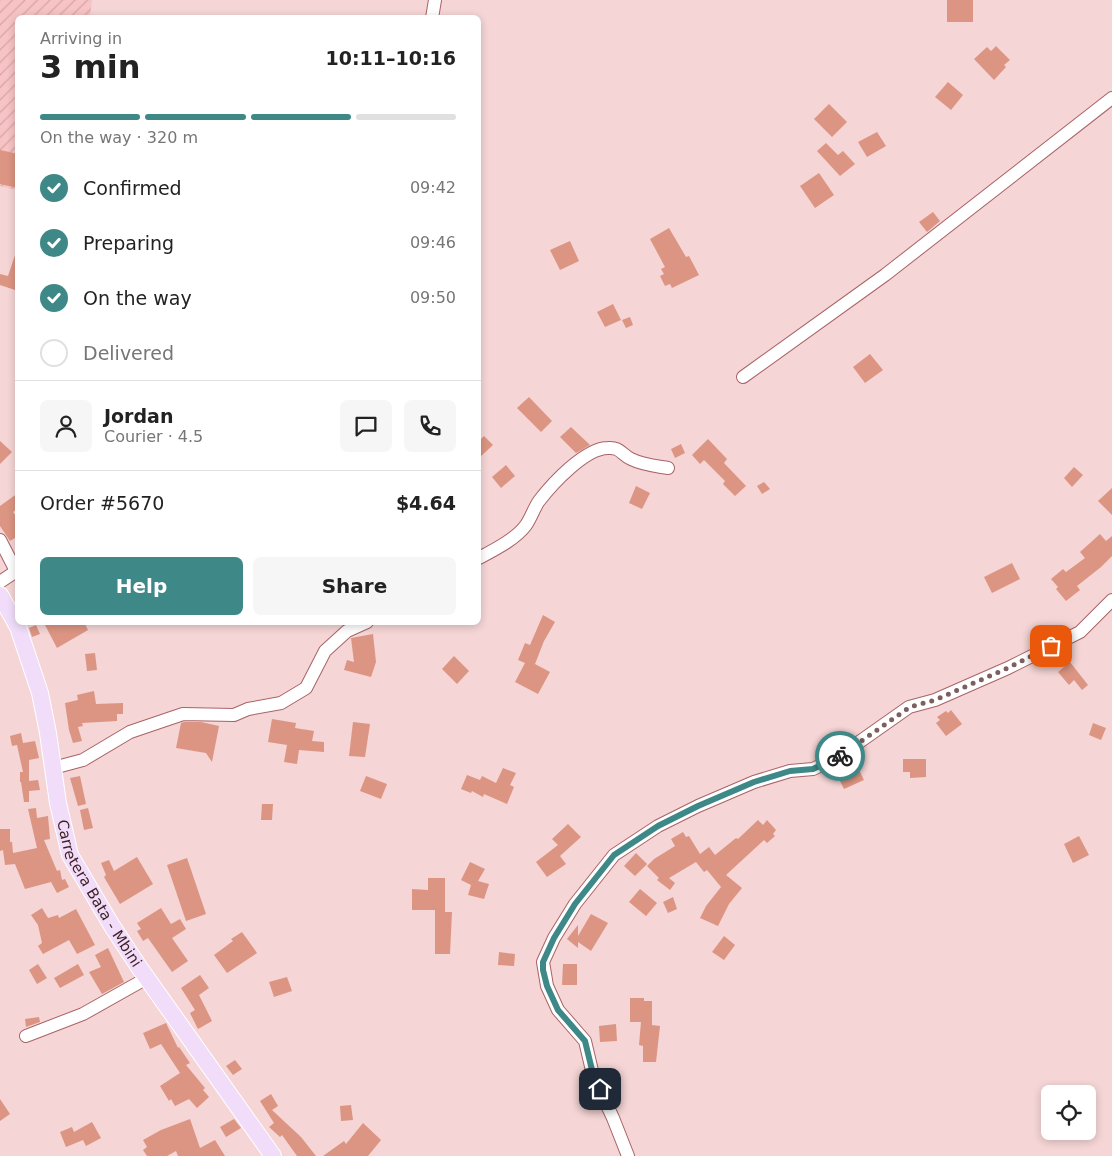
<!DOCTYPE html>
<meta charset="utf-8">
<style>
:root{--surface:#fff;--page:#f6f6f6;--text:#222;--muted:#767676;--line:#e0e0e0;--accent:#3f8888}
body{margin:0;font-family:"DejaVu Sans",sans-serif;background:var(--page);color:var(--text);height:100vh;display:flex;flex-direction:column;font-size:19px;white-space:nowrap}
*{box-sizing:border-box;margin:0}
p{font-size:16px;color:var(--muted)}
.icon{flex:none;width:28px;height:28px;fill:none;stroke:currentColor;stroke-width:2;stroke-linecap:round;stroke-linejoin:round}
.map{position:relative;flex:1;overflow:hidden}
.side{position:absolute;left:15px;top:15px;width:466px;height:610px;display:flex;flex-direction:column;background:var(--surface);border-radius:8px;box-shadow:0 2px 8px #0003}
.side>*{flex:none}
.controls{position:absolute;left:1041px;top:1085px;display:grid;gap:10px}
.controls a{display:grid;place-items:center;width:55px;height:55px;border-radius:8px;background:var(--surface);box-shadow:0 2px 8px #0003;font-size:25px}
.pin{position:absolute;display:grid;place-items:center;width:42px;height:42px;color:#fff;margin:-21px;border-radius:10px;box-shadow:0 2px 8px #0006}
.courier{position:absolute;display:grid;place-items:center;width:50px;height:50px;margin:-25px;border:4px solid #3f8888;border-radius:50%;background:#fff;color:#222;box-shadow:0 1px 6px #0007}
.summary em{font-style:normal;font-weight:700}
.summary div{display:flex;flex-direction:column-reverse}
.summary{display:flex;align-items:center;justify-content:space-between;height:85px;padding:0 25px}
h1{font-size:32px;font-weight:700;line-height:38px}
.bar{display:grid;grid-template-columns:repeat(4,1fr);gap:8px 5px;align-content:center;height:60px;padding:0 25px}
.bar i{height:6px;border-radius:4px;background:var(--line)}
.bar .on{background:var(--accent)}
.bar p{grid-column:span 4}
.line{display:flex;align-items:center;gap:12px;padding:0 25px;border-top:1px solid var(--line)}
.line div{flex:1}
.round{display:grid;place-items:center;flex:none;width:52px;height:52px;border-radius:8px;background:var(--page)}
ol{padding:0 25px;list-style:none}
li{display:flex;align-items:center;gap:15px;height:55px}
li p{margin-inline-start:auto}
li .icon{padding:5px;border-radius:50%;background:var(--accent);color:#fff;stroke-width:4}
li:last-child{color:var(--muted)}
li i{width:28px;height:28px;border:2px solid var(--line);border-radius:50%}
.primary-button{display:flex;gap:10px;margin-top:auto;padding:10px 25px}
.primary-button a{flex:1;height:58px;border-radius:8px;background:var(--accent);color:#fff;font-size:20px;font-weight:700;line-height:58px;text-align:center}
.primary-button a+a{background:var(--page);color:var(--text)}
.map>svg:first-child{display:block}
.industrial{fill:url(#industrial-furrows)}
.building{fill:#dc9582}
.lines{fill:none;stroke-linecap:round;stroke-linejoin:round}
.minor-casing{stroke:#a96367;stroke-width:14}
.major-casing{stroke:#fff;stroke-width:18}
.minor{stroke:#fff;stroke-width:12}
.major{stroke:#f1ddf9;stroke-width:16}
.done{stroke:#7d5f60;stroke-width:5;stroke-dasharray:0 9}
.route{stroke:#3f8888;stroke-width:6}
.labels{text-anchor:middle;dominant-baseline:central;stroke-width:4;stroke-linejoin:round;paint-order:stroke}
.street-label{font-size:15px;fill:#3c1f21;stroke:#fff}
</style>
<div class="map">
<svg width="1112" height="1156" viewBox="0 0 1112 1156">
<defs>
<pattern id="industrial-furrows" width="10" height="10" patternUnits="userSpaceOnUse" patternTransform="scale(1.25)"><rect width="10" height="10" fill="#f7c3c4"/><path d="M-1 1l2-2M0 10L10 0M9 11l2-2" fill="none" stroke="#d5a7a8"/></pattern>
</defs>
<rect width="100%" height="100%" fill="#f5d5d5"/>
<path class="industrial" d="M0,0h92l-2,17 -72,1 -1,172 -17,-4z"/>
<g class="building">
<rect x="947" y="0" width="26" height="22"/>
<path d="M996,46l14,14 -6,5 2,2 -12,13 -20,-21 13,-12 4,4z"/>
<path d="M948,82l15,13 -12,15 -16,-13z"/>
<path d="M829,104l18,18 -15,15 -18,-18z"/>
<path d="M877,132l9,14 -19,11 -9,-15z"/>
<path d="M826,143l12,12 5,-4 12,13 -15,12 -23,-25z"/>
<path d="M0,150l18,4v34l-18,-4z"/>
<path d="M819,173l15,22 -19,13 -15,-22z"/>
<path d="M933,212l7,9 -13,11 -8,-10z"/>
<path d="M669,228l17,29 3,-1 10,19 -27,13 -2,-4 -5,2 -5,-10 4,-2 -3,-5 4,-2 -15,-28z"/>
<path d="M570,241l9,20 -19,9 -10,-20z"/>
<path d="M16,252l2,1v38l-18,-6v-11l8,2z"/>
<path d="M613,304l8,16 -16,7 -8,-15z"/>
<path d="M630,317l3,8 -7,3 -4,-8z"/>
<path d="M870,354l13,16 -18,13 -12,-16z"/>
<path d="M529,397l23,24 -11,11 -24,-24z"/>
<path d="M571,427l19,18 -14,8 -16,-16z"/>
<path d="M484,436l9,9 -14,13v-17z"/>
<path d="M708,439l19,20 -3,4 22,23 -11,10 -12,-12 2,-3 -21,-21 -4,4 -8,-9z"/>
<path d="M0,441l12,11 -12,12z"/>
<path d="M681,444l4,9 -10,5 -4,-9z"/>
<path d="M506,465l9,11 -14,12 -9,-11z"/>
<path d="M1074,467l9,8 -11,12 -8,-9z"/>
<path d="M764,482l6,7 -8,5 -5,-8z"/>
<path d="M636,486l14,7 -8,16 -13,-6z"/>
<path d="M1112,488v27l-14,-14z"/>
<path d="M18,493v15l-5,4 5,7v17l-8,5 -10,-15v-20z"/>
<path d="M1100,534l6,7 6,-5v20l-11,11 -24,19 3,4 -14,11 -10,-12 2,-2 -7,-8 12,-10 3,3 19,-14 -5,-6z"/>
<path d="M1012,563l8,16 -28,14 -8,-16z"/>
<path d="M543,615l12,7 -11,19 -9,23 15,8 -12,22 -23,-12 10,-19 -7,-3 7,-17 5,2z"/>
<path d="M49,622h35l4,8 -31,18 -12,-23z"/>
<path d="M36,625l4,9 -8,3 -3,-9z"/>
<path d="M373,634l3,28 -5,15 -27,-7 3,-10 7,2 -3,-24z"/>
<path d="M95,653l2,17 -10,1 -2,-17z"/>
<path d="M454,656l15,15 -12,13 -15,-15z"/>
<path d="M1070,662l18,23 -6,5 -8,-10 -5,5 -11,-13z"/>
<path d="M94,691l2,13 27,-1v11h-6v7l-35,2 1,3 -5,1 4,14 -9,2 -4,-13 -4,-27 13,-3 -1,-5z"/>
<path d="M951,710l11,14 -16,12 -10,-13 4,-3 -3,-3 9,-6 2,2z"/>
<path d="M272,719l24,4 -1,5 19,3 -2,10 12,1v10l-25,-2 -2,14 -13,-2 3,-17 -19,-3z"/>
<path d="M184,722h17l18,4 -7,36 -6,-9 -30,-5 5,-25z"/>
<path d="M353,722l17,2 -5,33 -16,-1z"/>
<path d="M1093,723l13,5 -5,12 -12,-5z"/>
<path d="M21,733l2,10 12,-2 4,17 -10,2v21l9,-1 2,10 -11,1v11h-5l-3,-20h-1v-10h3l-6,-27 -5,1 -2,-10z"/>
<path d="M903,759h23v18l-16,1v-6h-7z"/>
<path d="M854,760l10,20 -20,9 -10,-20z"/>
<path d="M503,768l13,5 -6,12 4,2 -7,17 -23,-10 -1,3 -11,-6 -1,2 -10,-4 6,-14 13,5 2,-4 14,7z"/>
<path d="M80,776l6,28 -8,2 -8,-28z"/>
<path d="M366,776l21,8 -6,15 -21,-8z"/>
<path d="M262,804h11l-1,16h-11z"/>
<path d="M36,808l1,10 11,-2 2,23 -6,1 13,31 3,-1 2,10 3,-1 4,8 -12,6 -6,-11 -26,7 -10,-25 -10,1 -2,-15 -3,1v-22h10v13h2l1,11 24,-5 -9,-39z"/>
<path d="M88,808l5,20 -9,2 -4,-20z"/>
<path d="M758,820l5,5 4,-5 9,10 -3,4 2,2 -8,7 -3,-3 -38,35 16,13 -13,16 -11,22 -18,-8 6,-12 15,-19 -14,-17 -3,2 -8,-10 -27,16 6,5 -5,7 -13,-10 2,-2 -12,-12 7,-7 21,-13 -4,-7 12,-7 3,5 3,-1 11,18 9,-7 6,8 21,-17 2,1z"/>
<path d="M568,824l13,13 -21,19 6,8 -19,13 -11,-15 22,-17 -6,-6z"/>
<path d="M1079,836l10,19 -16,8 -9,-19z"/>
<path d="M636,853l11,11 -12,12 -11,-10z"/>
<path d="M137,857l16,27 -33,20 -16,-27 2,-2 -5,-12 8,-3 5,11z"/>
<path d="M187,858l19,56 -20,7 -19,-56z"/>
<path d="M470,862l15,7 -7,12 11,3 -5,15 -16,-4 3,-10 -10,-5z"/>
<path d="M428,878h17v34h7l-2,42h-15v-44h-23v-21l16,1z"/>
<path d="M640,889l17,14 -11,13 -17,-14z"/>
<path d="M673,897l4,12 -9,4 -5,-11z"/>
<path d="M42,908l6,10 10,-3 1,3 17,-9 19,36 -18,9 -8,-14 -26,14 -5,-8 4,-3 -4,-18 -7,-10z"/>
<path d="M161,908l10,16 9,-5 6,10 -14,9 16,23 -16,11 -24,-34 -5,3 -6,-10 4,-2 -4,-6z"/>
<path d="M591,914l17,9 -17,28 -13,-9v6l-11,-9 11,-14v11z"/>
<path d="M242,932l15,21 -30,20 -13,-18 19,-14 -2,-2z"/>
<path d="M724,936l11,9 -11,15 -12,-8z"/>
<path d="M108,948l16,34 -22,12 -13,-22 12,-5 -6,-12z"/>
<path d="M499,952l16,2 -1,12 -16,-1z"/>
<path d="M38,964l9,14 -10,6 -8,-14z"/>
<path d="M78,964l6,11 -24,13 -6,-10z"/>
<path d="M563,964h14v21h-15z"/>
<path d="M200,975l9,13 -10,7 13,26 -14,8 -8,-16 5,-3 -14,-22z"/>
<path d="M287,977l5,14 -18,6 -5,-15z"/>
<path d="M630,998h14v3h8v24l8,1 -4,36h-13v-16l-4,-1 2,-23h-11z"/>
<path d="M39,1017l1,5 -14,5 -1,-8z"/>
<path d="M166,1023l12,25 1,-1 11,16 -4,2 19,23 -2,2 6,7 -12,11 -8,-9 -14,7 -4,-7 -2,2 -9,-15 20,-13 -19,-29 -11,5 -7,-16z"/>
<path d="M616,1024l1,17 -17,1 -1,-16z"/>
<path d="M235,1060l7,9 -9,6 -7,-9z"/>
<path d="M271,1094l7,12 -6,4 29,27 15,19h-19l-15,-21 -2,2 -11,-10 5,-4 -14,-22z"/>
<path d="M0,1099l10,15 -10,7z"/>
<path d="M351,1105l2,15 -12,1 -1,-15z"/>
<path d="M190,1119l10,29 15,-8 10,16h-47l-2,-5 -9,5h-20l-4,-6 4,-3 -4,-7 18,-10z"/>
<path d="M234,1119l7,9 -15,9 -6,-10z"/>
<path d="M92,1122l9,16 -15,8 -3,-6 -17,7 -6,-15 12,-5 2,5z"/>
<path d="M363,1123l18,17 -13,16h-45l21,-15 2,3z"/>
</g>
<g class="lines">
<defs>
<g id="minor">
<path d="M432,18l3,-18"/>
<path d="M743,377l142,-102 227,-177"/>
<path d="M0,540l16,31"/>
<path d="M479,558c15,-8 37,-19 47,-33 5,-7 8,-17 13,-24 13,-17 46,-53 69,-53 12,-1 13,6 23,11 12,6 25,7 37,9"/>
<path d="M0,582l18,-12"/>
<path d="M53,768l30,-8 47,-28 53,-18 51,1 14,-6 33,-6 25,-15 19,-37 22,-20 20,-9"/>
<path d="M26,1036l57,-22 64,-36"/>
<path d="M628,1156l-15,-38 -20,-43 -8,-34 -27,-31 -11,-24 -4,-24 11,-24 21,-34 39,-49 44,-29 40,-20 56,-24 36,-11 23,-2 25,-12 71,-50 26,-7 73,-32 72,-36 32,-32"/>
</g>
<g id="major">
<path id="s1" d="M0,595l18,32 22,66 8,40 10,70 12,52 42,71 27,41 134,189"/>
</g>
</defs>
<use href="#minor" class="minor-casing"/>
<use href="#major" class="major-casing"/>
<use href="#minor" class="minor"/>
<use href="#major" class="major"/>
</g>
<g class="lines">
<path class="done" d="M840,756l70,-49 25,-7 73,-32 43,-22"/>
<path class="route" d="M600,1089l-7,-15 -8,-33 -27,-31 -11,-24 -4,-16v-8l11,-24 21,-34 39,-49 44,-29 40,-20 56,-24 36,-11 23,-2 27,-13"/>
</g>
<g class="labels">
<g class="street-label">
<text stroke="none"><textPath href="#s1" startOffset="318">Carretera Bata - Mbini</textPath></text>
</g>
</g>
</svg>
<div class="controls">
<a><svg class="icon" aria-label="locate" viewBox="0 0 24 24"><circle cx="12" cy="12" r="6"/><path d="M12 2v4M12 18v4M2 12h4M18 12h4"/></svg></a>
</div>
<div class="pin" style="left:1051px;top:646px;background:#ea580c"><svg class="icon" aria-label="bag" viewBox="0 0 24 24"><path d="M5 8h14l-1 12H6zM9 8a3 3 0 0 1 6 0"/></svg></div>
<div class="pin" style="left:600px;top:1089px;background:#1f2937"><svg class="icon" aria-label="home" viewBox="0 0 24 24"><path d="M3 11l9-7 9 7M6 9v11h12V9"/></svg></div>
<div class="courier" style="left:840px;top:756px"><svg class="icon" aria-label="bike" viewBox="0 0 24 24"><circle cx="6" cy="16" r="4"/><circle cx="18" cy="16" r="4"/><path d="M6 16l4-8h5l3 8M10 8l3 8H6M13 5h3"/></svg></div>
<section class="side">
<div class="summary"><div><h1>3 min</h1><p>Arriving in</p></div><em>10:11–10:16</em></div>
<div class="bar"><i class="on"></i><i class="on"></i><i class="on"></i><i></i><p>On the way · 320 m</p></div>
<ol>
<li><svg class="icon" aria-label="check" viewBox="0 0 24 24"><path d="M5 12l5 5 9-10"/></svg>Confirmed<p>09:42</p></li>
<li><svg class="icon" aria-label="check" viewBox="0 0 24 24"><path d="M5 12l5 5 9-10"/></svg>Preparing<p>09:46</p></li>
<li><svg class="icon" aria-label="check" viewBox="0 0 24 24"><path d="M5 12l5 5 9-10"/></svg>On the way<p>09:50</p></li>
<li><i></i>Delivered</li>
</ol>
<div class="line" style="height:90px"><a class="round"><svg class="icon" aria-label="person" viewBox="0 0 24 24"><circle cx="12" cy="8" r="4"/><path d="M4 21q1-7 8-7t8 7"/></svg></a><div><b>Jordan</b><p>Courier · 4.5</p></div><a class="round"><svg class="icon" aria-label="chat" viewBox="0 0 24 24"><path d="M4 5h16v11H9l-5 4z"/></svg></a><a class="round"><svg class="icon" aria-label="phone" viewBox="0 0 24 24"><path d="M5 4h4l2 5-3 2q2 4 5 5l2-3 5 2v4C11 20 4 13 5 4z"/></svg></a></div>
<div class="line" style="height:65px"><div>Order #5670</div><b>$4.64</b></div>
<div class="primary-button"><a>Help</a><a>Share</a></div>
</section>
</div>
